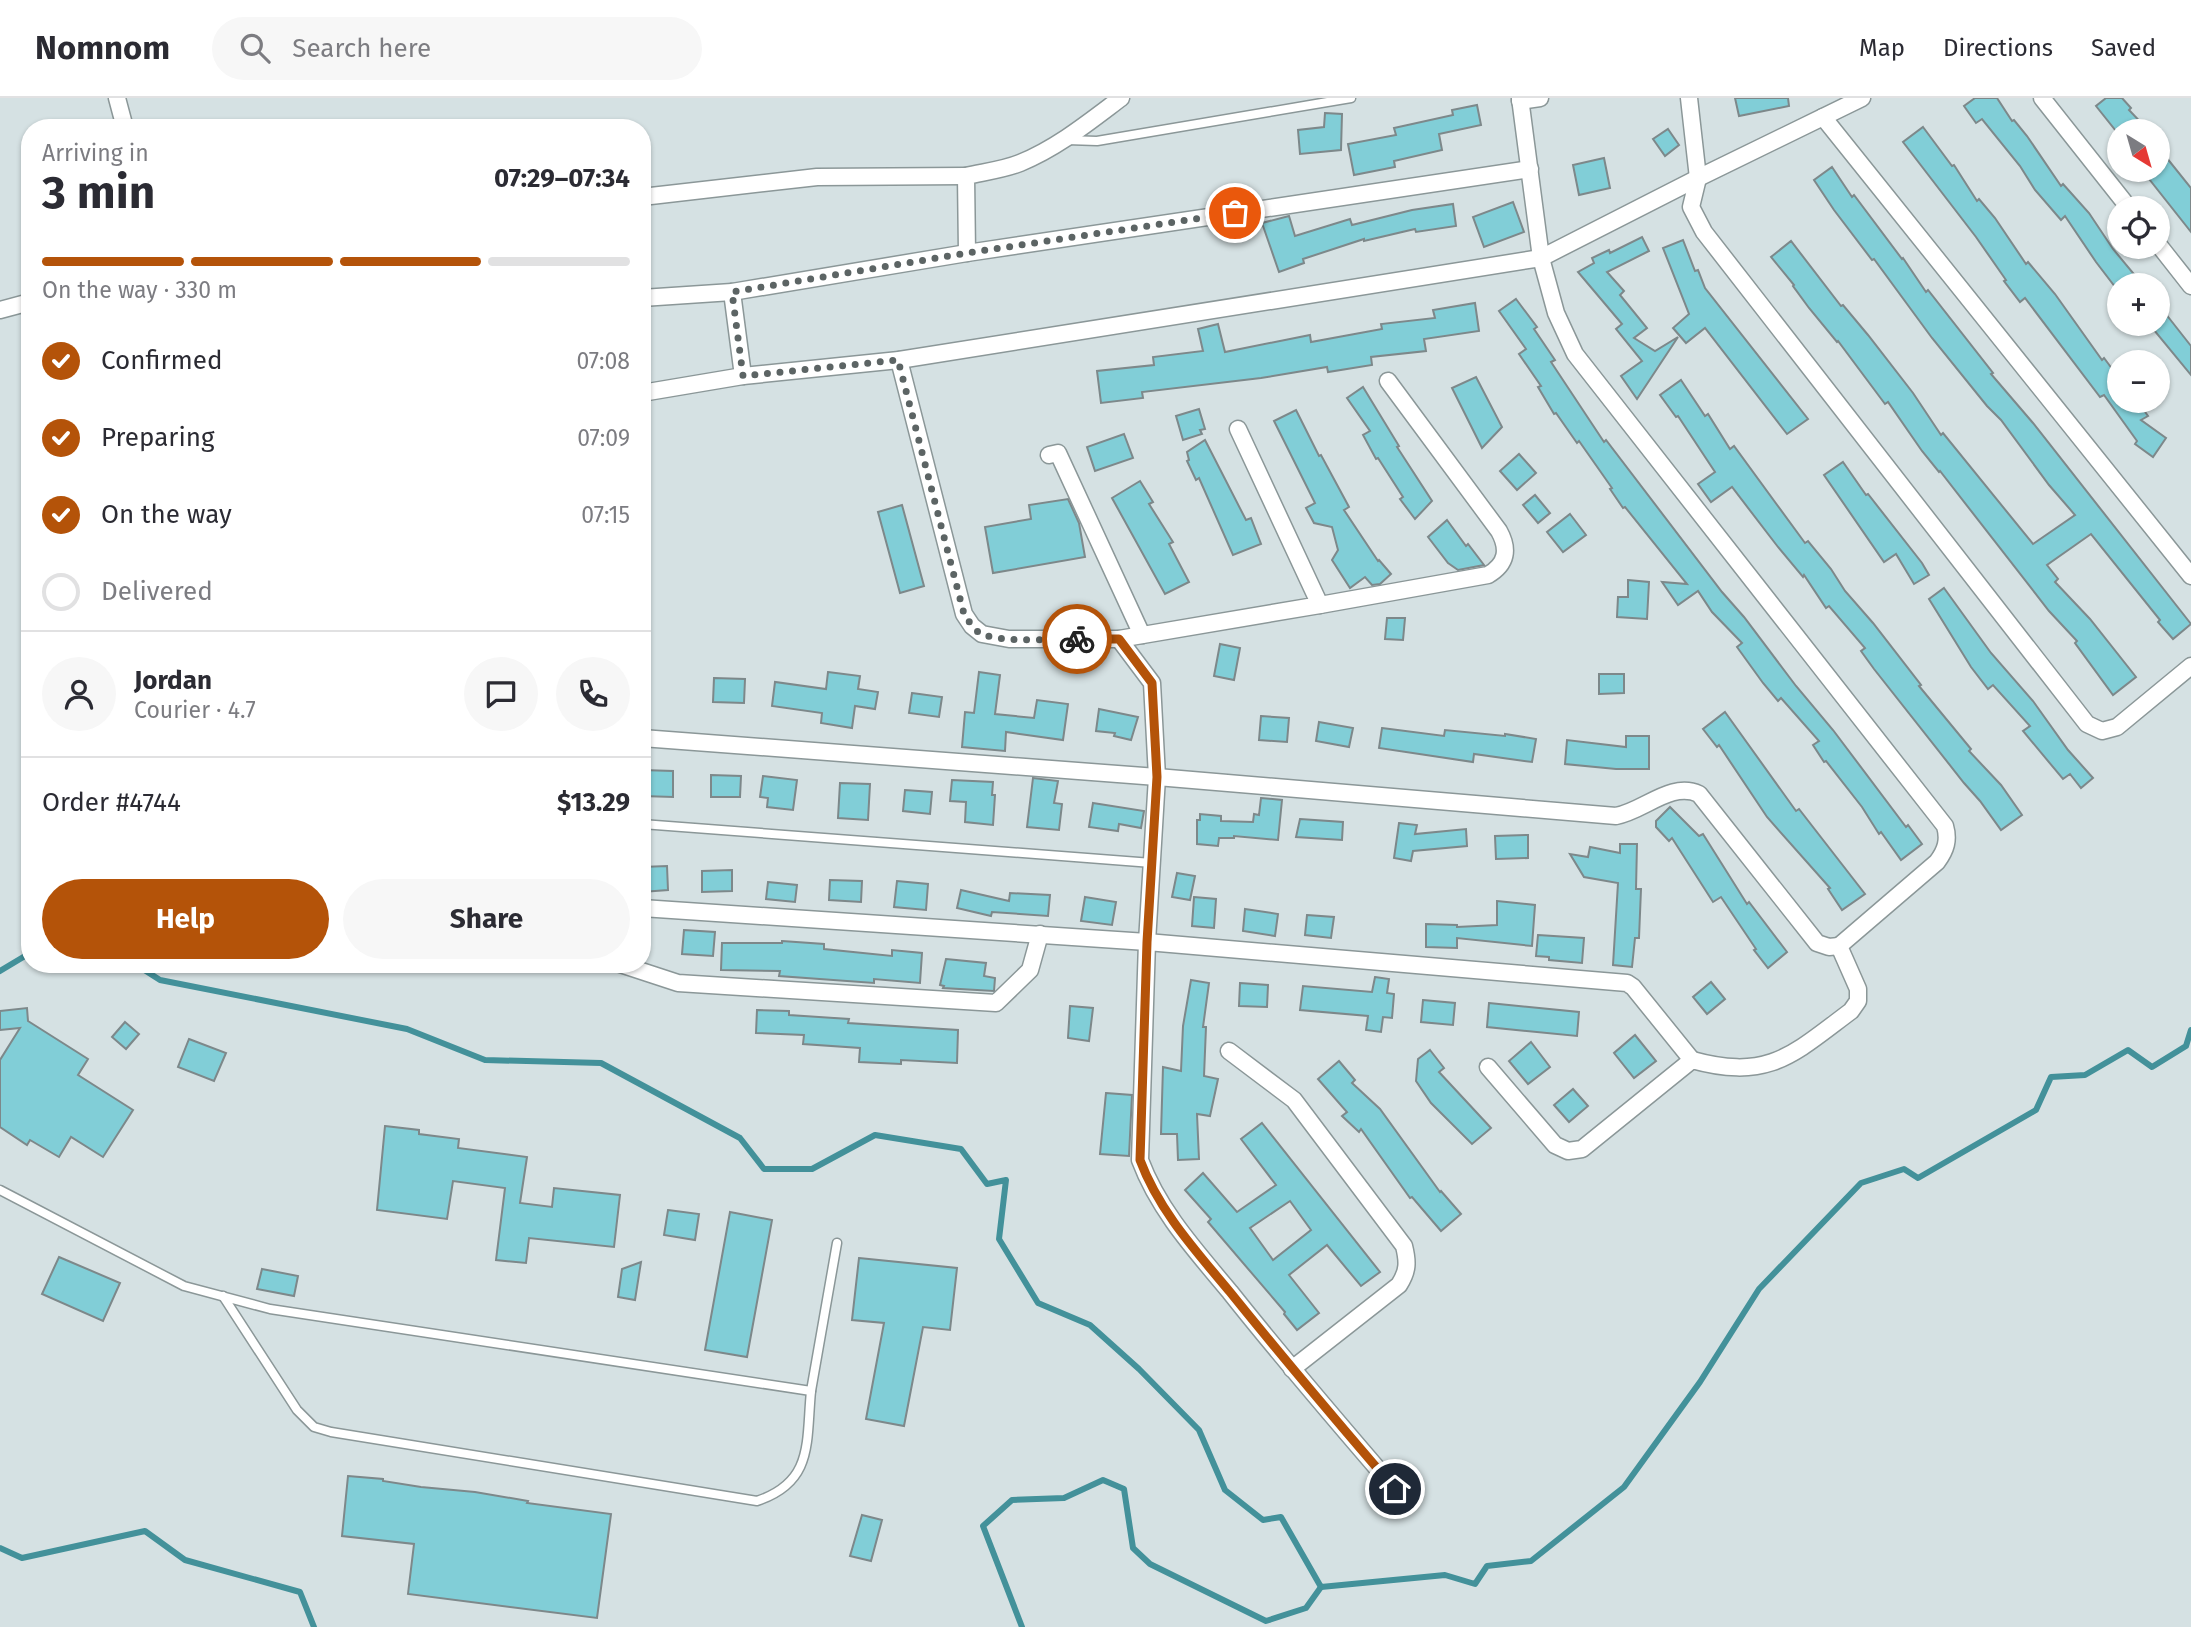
<!DOCTYPE html>
<meta charset="utf-8">
<style>
:root{--surface:#fff;--page:#f7f7f7;--text:#2b2b33;--muted:#7c7c81;--line:#e1e1e2;--accent:#b45309}
body{margin:0;font-family:"Fira Sans",sans-serif;background:var(--page);color:var(--text);height:100vh;display:flex;flex-direction:column;font-size:26px;white-space:nowrap}
*{box-sizing:border-box;margin:0}
p{font-size:23px;color:var(--muted)}
.icon{flex:none;width:38px;height:38px;fill:none;stroke:currentColor;stroke-width:2;stroke-linecap:round;stroke-linejoin:round}
.map{position:relative;flex:1;overflow:hidden}
.panel{position:absolute;left:21px;top:21px;width:630px;height:854px;display:flex;flex-direction:column;background:var(--surface);border-radius:28px;box-shadow:0 2px 5px #0004}
.panel>*{flex:none}
.needle{width:46px;rotate:143deg}
.tools{position:absolute;left:2107px;top:21px;display:grid;gap:14px}
.tools a{display:grid;place-items:center;width:63px;height:63px;border-radius:50%;background:var(--surface);box-shadow:0 2px 5px #0004;font-size:35px}
.pin{position:absolute;display:grid;place-items:center;width:60px;height:60px;color:#fff;margin:-30px;border:4px solid #fff;border-radius:50%;box-shadow:0 2px 7px #0007}
.courier{position:absolute;display:grid;place-items:center;width:70px;height:70px;margin:-35px;border:5px solid #b45309;border-radius:50%;background:#fff;color:#222;box-shadow:0 2px 9px #0007}
.overview em{font-style:normal;font-weight:700}
.overview div{display:flex;flex-direction:column-reverse}
.overview{display:flex;align-items:center;justify-content:space-between;height:119px;padding:0 21px}
h1{font-size:46px;font-weight:700;line-height:52px}
.bar{display:grid;grid-template-columns:repeat(4,1fr);gap:10px 7px;align-content:center;height:84px;padding:0 21px}
.bar i{height:9px;border-radius:5px;background:var(--line)}
.bar .current{background:var(--accent)}
.bar p{grid-column:span 4}
.line{display:flex;align-items:center;gap:18px;padding:0 21px;border-top:2px solid var(--line)}
.line div{flex:1}
.round{display:grid;place-items:center;flex:none;width:74px;height:74px;border-radius:37px;background:var(--page)}
ol{padding:0 21px;list-style:none}
li{display:flex;align-items:center;gap:21px;height:77px}
li p{margin-inline-start:auto}
li .icon{padding:7px;border-radius:50%;background:var(--accent);color:#fff;stroke-width:4}
li:last-child{color:var(--muted)}
li i{width:38px;height:38px;border:4px solid var(--line);border-radius:50%}
.primary-button{display:flex;gap:14px;margin-top:auto;padding:14px 21px}
.primary-button a{flex:1;height:80px;border-radius:42px;background:var(--accent);color:#fff;font-size:28px;font-weight:700;line-height:80px;text-align:center}
.primary-button a+a{background:var(--page);color:var(--text)}
header{display:flex;align-items:center;gap:42px;box-sizing:border-box;height:98px;padding:0 35px;background:var(--surface);border-bottom:2px solid var(--line)}
header strong{font-size:33px}
nav{display:flex;gap:38px;margin-inline-start:auto;font-size:24px}
.search{width:490px;height:63px;background:var(--page);display:flex;align-items:center;gap:18px;box-sizing:border-box;padding:0 24px;border-radius:38px;color:var(--muted);font-size:26px}
.map>svg:first-child{display:block}
.lines{fill:none;stroke-linecap:round;stroke-linejoin:round}
.stream{stroke:#43919a;stroke-width:6}
.building{fill:#81ced7;stroke:#7d888a;stroke-width:2;fill-rule:evenodd}
.lane-casing{stroke:#8b9798;stroke-width:11}
.street-casing{stroke:#8b9798;stroke-width:19}
.lane{stroke:#fff;stroke-width:8}
.street{stroke:#fff;stroke-width:16}
.done{stroke:#5c6464;stroke-width:7;stroke-dasharray:0 12.6}
.route{stroke:#b45309;stroke-width:9}
</style>
<header>
<strong>Nomnom</strong>
<div class="search"><svg class="icon" aria-label="search" viewBox="0 0 24 24"><circle cx="10" cy="10" r="6"/><path d="M15 15l6 6"/></svg>Search here</div>
<nav><a>Map</a><a>Directions</a><a>Saved</a></nav>
</header>
<div class="map">
<svg width="2191" height="1529" viewBox="0 0 2191 1529">
<rect width="100%" height="100%" fill="#d5e1e3"/>
<g class="lines">
<g class="stream">
<path d="M135,866l25,16 247,49 78,31 116,3 139,75 24,31h48l63,-34 86,14 26,35 19,-4 -7,59 39,64 52,22 49,44 60,61 26,60 38,30 18,-3 40,70 124,-12 30,9 12,-18 44,-5 93,-74 76,-105 59,-93 102,-106 43,-14 14,9 118,-68 15,-33 34,-2 43,-25 24,17 34,-21 5,-16"/>
<path d="M0,873l30,-18"/>
<path d="M0,1450l22,10 123,-27 40,29 115,32 14,35"/>
<path d="M1022,1529l-39,-101 29,-26 52,-2 39,-18 21,9 9,59 17,16 116,57 40,-13 15,-21"/>
</g>
</g>
<g class="building">
<path d="M1735,0h53l1,8 -50,10z"/>
<path d="M1975,0h22l15,23 2,-1 13,16 34,50 2,-2 26,29 24,36 30,36h-24v7l-23,-30 -31,-46 -4,4 -26,-30 -15,-24 -38,-47 -6,4 -12,-17z"/>
<path d="M2106,0h16l9,10 -2,2 20,21h-33l-20,-25z"/>
<path d="M1477,7l4,20 -42,9 3,16 -48,11 1,6 -41,8 -6,-31 48,-9 -2,-7 59,-13 -1,-5z"/>
<path d="M1325,15l17,1 -1,36 -41,4 -2,-24 26,-3z"/>
<path d="M1923,29l29,39 2,-1 23,36 2,-2 16,19 31,46 2,-2 27,32 47,66 2,-2 15,20v23h18l11,15 -7,4 25,18 -13,19 -18,-13 2,-3 -33,-46 -4,2 -75,-99 -5,4 -16,-21 2,-1 -30,-43 -73,-95z"/>
<path d="M1668,31l11,16 -14,11 -12,-17z"/>
<path d="M2158,49l33,41v44l-49,-62h16z"/>
<path d="M1604,60l6,30 -31,7 -6,-30z"/>
<path d="M1832,69l20,30 2,-2 48,64 1,-1 23,34 2,-2 65,83 -2,1 42,49 158,201 -18,15 -15,-17 2,-2 -69,-86 -44,31 11,14 -3,3 35,37 46,58 -23,18 -38,-52 2,-2 -28,-30 -109,-140 -1,1 -17,-21 -34,-49 -3,2 -47,-63 -1,1 -28,-34 -16,-22 1,-1 -23,-28 20,-16 50,65 2,-1 25,30 45,58 28,42 2,-2 90,111 42,-29 -26,-30 -48,-65 -14,-14 -55,-68 -58,-79 -2,1 -38,-50 -20,-30z"/>
<path d="M1513,104l11,30 -40,15 -11,-30z"/>
<path d="M1453,106l3,22 -40,6 -1,-3 -51,12v-2l-61,20 1,4 -25,9 -17,-49 27,-7 6,20 55,-17 2,6 60,-15z"/>
<path d="M1642,139l7,14 -42,21 17,19 -4,4 27,33 -13,10 21,13 23,-14 -41,62 -16,-23 21,-15 -26,-32 6,-5 -44,-52 16,-9 -2,-5 17,-8 1,3z"/>
<path d="M1683,142l12,31 3,-1 7,18 103,131 -21,15 -82,-106 -19,15 -13,-15 16,-14 -26,-66z"/>
<path d="M1516,201l21,28 -3,2 21,31 -4,2 53,80 2,-2 116,152 22,25 52,69 37,44 73,97 2,-2 14,19 -21,16 -20,-28 -2,2 -17,-27 -36,-46 -2,1 -11,-17 6,-4 -38,-43 -3,3 -15,-18 -26,-36 5,-4 -30,-31 -14,-21 -20,14 -16,-23 25,2 -62,-77 -2,1 -13,-19 2,-1 -33,-47 -2,2 -21,-30 -2,1 -16,-27 3,-1 -22,-32 7,-5 -27,-38z"/>
<path d="M1475,205l4,28 -55,8 2,12 -55,6 1,8 -44,7 -1,-5 -66,11 -119,14 1,6 -42,5 -4,-32 57,-6 -1,-8 50,-6 -5,-22 20,-5 7,28 85,-17 1,7 71,-13 -1,-5 54,-6 -2,-8z"/>
<path d="M2158,206l33,42v29l-42,-51h9z"/>
<path d="M1476,279l26,50 -20,21 -30,-60z"/>
<path d="M1681,282l24,36 3,-2 22,35 4,-3 71,97 3,-2 23,28 14,22 28,32 48,62 -2,1 52,63 -2,2 32,34 21,30 -21,15 -21,-29 -16,-18 -90,-114 -13,-18 4,-3 -36,-42 -3,2 -22,-33 -1,2 -25,-30 -46,-60 -21,15 -13,-18 17,-12 -37,-56 -2,1 -16,-22z"/>
<path d="M1363,289l36,59 -2,1 35,54 -17,18 -15,-20 3,-2 -25,-39 -2,1 -13,-24 7,-4 -23,-33z"/>
<path d="M1199,311l6,20 -5,1 2,4 -19,6 -7,-24z"/>
<path d="M1296,312l23,46 2,-1 28,52 -5,3 34,51 1,-1 12,14 -11,10 -8,1 -7,-8 -15,11 -18,-28 6,-10 -6,-23 -18,-4 -8,-15 9,-5 -41,-82z"/>
<path d="M1124,336l9,24 -38,13 -8,-24z"/>
<path d="M1205,342l41,80 5,-2 10,26 -28,11 -34,-77 -3,2 -9,-19 2,-1 -2,-8z"/>
<path d="M1519,356l17,19 -19,17 -17,-19z"/>
<path d="M1843,364l23,33 2,-1 54,69 7,12 -15,9 -18,-30 -12,8 -60,-87z"/>
<path d="M1140,383l13,21 -4,2 24,38 -4,2 20,38 -24,12 -53,-96z"/>
<path d="M1535,397l15,18 -12,10 -15,-18z"/>
<path d="M1068,401l11,24 6,34 -92,16 -8,-46 46,-8 -2,-14z"/>
<path d="M902,407l22,81 -24,7 -22,-81z"/>
<path d="M1570,416l16,21 -23,17 -16,-20z"/>
<path d="M1447,422l19,26 2,-2 16,21 -26,5 -10,-7 -20,-26z"/>
<path d="M1628,482l21,2 -2,37 -30,-2 1,-20h10z"/>
<path d="M1944,490l47,65 42,48 35,49 25,28 -12,10 -11,-14 -7,5 -40,-48 7,-5 -37,-41 -5,4 -17,-22 -42,-68z"/>
<path d="M1387,520h18l-2,22 -18,-1z"/>
<path d="M1220,546l20,4 -6,32 -20,-4z"/>
<path d="M828,574l32,4 -2,13 20,3 -3,17 -20,-3 -3,22 -31,-5 1,-10 -50,-7 3,-24 51,7z"/>
<path d="M979,574l21,3 -5,39 39,4 3,-18 31,4 -5,36 -57,-8 -1,19 -43,-4 3,-35 9,1z"/>
<path d="M1599,576h25v19l-25,1z"/>
<path d="M714,580l31,1 -1,24 -31,-1z"/>
<path d="M912,595l30,4 -3,20 -30,-4z"/>
<path d="M1099,611l39,8 -7,23 -17,-4 1,-3 -19,-2z"/>
<path d="M1725,614l71,99 3,-2 66,85 -23,16 -14,-21 2,-1 -63,-71 -48,-72 -2,2 -14,-18z"/>
<path d="M1261,618l28,2 -2,24 -28,-2z"/>
<path d="M1319,624l34,6 -4,19 -33,-6z"/>
<path d="M1382,630l62,8 1,-6 60,6v-2l31,5 -4,23 -58,-8 -1,8 -94,-14z"/>
<path d="M1626,638h23v33h-33l-51,-5 2,-24 59,7z"/>
<path d="M642,672l31,1v26l-31,-1z"/>
<path d="M711,677l30,1 -1,21h-29z"/>
<path d="M763,678l34,4 -4,30 -26,-3 1,-9 -8,-1z"/>
<path d="M1033,680l25,3 -4,22 8,1 -3,26 -32,-3z"/>
<path d="M952,682l41,2 -1,13h3l-2,30 -28,-3 1,-20 -16,-1z"/>
<path d="M840,685l30,1 -2,36 -30,-2z"/>
<path d="M905,692l27,2 -2,22 -27,-3z"/>
<path d="M1261,700l21,2 -4,40 -44,-4v2h-15l-1,8 -21,-2v-24h3v-6l21,2v5l32,1 1,-8 5,1z"/>
<path d="M1093,705l51,8 -3,17 -22,-4 -1,7 -29,-4z"/>
<path d="M1670,709l29,29 4,-2 44,70 2,-2 38,50 -19,16 -14,-18 2,-1 -35,-52 -8,5 -41,-64 -3,3 -13,-14v-6z"/>
<path d="M1300,721l43,3 -1,18 -46,-3z"/>
<path d="M1399,725l18,2 -2,9 51,-5 1,17 -54,5 -2,10 -17,-3z"/>
<path d="M1528,737v23l-32,1 -1,-23z"/>
<path d="M1620,746h17l-1,45h5l-2,49h-4l-3,29 -19,-2 5,-82 -34,-6 -14,-23 18,3 2,-10 30,6z"/>
<path d="M667,768l1,24 -26,2v-25z"/>
<path d="M732,772v21l-30,1v-21z"/>
<path d="M1177,775l18,3 -5,24 -18,-3z"/>
<path d="M830,782l32,1 -1,21 -32,-2z"/>
<path d="M897,783l31,3 -2,26 -32,-3z"/>
<path d="M768,784l29,3 -2,17 -29,-3z"/>
<path d="M961,792l48,11 1,-8 40,2 -2,21 -56,-4 -1,4 -34,-8z"/>
<path d="M1085,799l31,5 -4,23 -31,-4z"/>
<path d="M1194,799l22,2 -2,29 -22,-2z"/>
<path d="M1497,803l38,4 -3,41 -75,-8v10l-31,-1v-23l31,1v2l40,-2z"/>
<path d="M1245,811l33,5 -3,22 -32,-5z"/>
<path d="M1307,817l27,2 -3,21 -26,-3z"/>
<path d="M684,832l31,2 -2,24 -31,-2z"/>
<path d="M1538,837l46,3 -2,25 -33,-3v-3l-13,-1z"/>
<path d="M782,843l42,3v5l68,7v-6l30,3 -2,30 -46,-4v4l-95,-7 1,-5 -59,-1 1,-27h60z"/>
<path d="M946,861l40,4 -2,13 11,2 -1,13 -51,-3 1,-2 -4,-1z"/>
<path d="M1375,879l14,2 -2,14 7,1 -2,24 -9,-1 -2,15 -15,-2 2,-14 -68,-6 3,-24 69,6z"/>
<path d="M1191,882l18,3 -6,44h3l-2,49 14,3 -8,37 -13,-2 2,45 -21,1 -1,-26h-16l2,-67 18,4 2,-45z"/>
<path d="M1711,884l14,17 -18,15 -14,-17z"/>
<path d="M1240,885l28,2 -1,22 -28,-1z"/>
<path d="M1423,902l32,3 -2,22 -32,-3z"/>
<path d="M1489,905l90,9 -2,24 -90,-9z"/>
<path d="M1070,908l23,2 -4,33 -21,-3z"/>
<path d="M27,910l1,13 60,38 -10,16 55,35 -30,47 -32,-20 -12,20 -29,-17 -3,5 -27,-18v-67l20,-32 -20,2v-19z"/>
<path d="M757,912l32,1v4l60,4 -1,4 110,7 -1,33 -56,-3v4l-42,-2 1,-14 -57,-4 1,-9 -48,-2z"/>
<path d="M125,924l14,12 -13,15 -14,-12z"/>
<path d="M1635,937l21,26 -22,17 -20,-25z"/>
<path d="M189,941l37,14 -12,28 -36,-14z"/>
<path d="M1531,944l19,25 -22,17 -19,-23z"/>
<path d="M1430,952l14,18 -5,4 52,56 -19,16 -41,-41 -15,-22 2,-22z"/>
<path d="M1339,963l16,19 -3,3 28,26 60,83 1,-1 20,23 -20,17 -29,-34 -2,1 -49,-69 -2,3 -17,-16 5,-4 -29,-33z"/>
<path d="M1573,991l15,17 -19,16 -15,-17z"/>
<path d="M1106,995l26,2 -3,61 -29,-2z"/>
<path d="M1262,1025l118,149 -19,14 -34,-41 -38,30 30,38 -22,17 -13,-16 1,-2 -77,-90 3,-3 -26,-29 18,-17 34,39 39,-27 -35,-46zM1290,1103l21,29 -38,30 -23,-32z"/>
<path d="M385,1028l34,4v4l40,5 -1,9 69,9 -7,46 32,4 2,-19 66,7 -6,52 -85,-9 -3,25 -30,-3 9,-72 -52,-7 -6,38 -70,-9z"/>
<path d="M668,1112l31,4 -4,26 -31,-5z"/>
<path d="M730,1114l42,8 -25,137 -42,-7z"/>
<path d="M59,1159l61,26 -17,38 -61,-27z"/>
<path d="M859,1160l98,10 -7,62 -27,-3 -19,99 -38,-7 18,-96 -32,-3z"/>
<path d="M641,1164l-6,38 -17,-3 4,-28z"/>
<path d="M262,1171l36,7 -4,20 -37,-7z"/>
<path d="M348,1378l35,3v2l38,6 54,5 53,9 -1,2 84,11 -14,104 -189,-24 6,-50 -72,-8z"/>
<path d="M862,1417l20,5 -11,41 -21,-5z"/>
</g>
<g class="lines">
<defs>
<g id="lane">
<path d="M1067,42l30,1 254,-43"/>
<path d="M642,726l510,39"/>
<path d="M0,1092l184,96 86,23 541,82 26,-148"/>
<path d="M223,1198l74,114 17,17 17,5 426,69c57,-19 49,-59 54,-110"/>
</g>
<g id="street">
<path d="M117,0l8,30"/>
<path d="M1689,0l9,80 -7,29 13,25 383,492 15,7 15,-4 74,-61"/>
<path d="M2042,0l87,110"/>
<path d="M1520,3l20,-3"/>
<path d="M1823,19l368,459"/>
<path d="M642,99l175,-20 149,-1"/>
<path d="M2158,146l33,42"/>
<path d="M967,155l-1,-77c17,-4 37,-6 54,-13 37,-15 69,-41 101,-65"/>
<path d="M732,194l11,84"/>
<path d="M642,200l90,-6 235,-39 563,-84"/>
<path d="M0,212l30,-8"/>
<path d="M899,262l65,254 8,12 10,8 27,5h110l201,-34 -82,-176"/>
<path d="M642,295l101,-17 156,-16 642,-102 157,-80 164,-80"/>
<path d="M1049,357l9,-2 84,182"/>
<path d="M1320,507l168,-30c19,-11 21,-26 11,-44l-111,-150"/>
<path d="M1119,541l33,44 5,94 -10,165 -7,218c19,51 56,91 90,132 53,67 109,132 165,197"/>
<path d="M642,640l515,39 459,39c28,-5 55,-35 83,-22l118,149 12,4 10,-1"/>
<path d="M642,810l505,34 480,41 6,4 59,73"/>
<path d="M620,866l58,19 318,20 34,-33 10,-36"/>
<path d="M1229,953l65,49 110,146c4,16 4,25 -5,39l-107,84"/>
<path d="M1488,969l67,78 13,6 14,-2 110,-89c77,21 100,-5 159,-49l7,-10v-12l-19,-43 98,-84c9,-12 12,-22 8,-36l-370,-472 -19,-41 -15,-55 -21,-160"/>
</g>
</defs>
<use href="#lane" class="lane-casing"/>
<use href="#street" class="street-casing"/>
<use href="#lane" class="lane"/>
<use href="#street" class="street"/>
</g>
<g class="lines">
<path class="done" d="M1077,541c-24,0 -74,4 -95,-5 -8,-3 -13,-13 -18,-20l-66,-254 -155,16 -11,-84 235,-39 268,-40"/>
<path class="route" d="M1077,541h42l33,44 5,94 -10,165 -7,218c19,51 56,91 90,132 54,67 109,132 165,197"/>
</g>
</svg>
<div class="tools">
<a><svg class="needle" viewBox="-14 -14 28 28"><path d="M0-13l5 13h-10z" fill="#e53935"/><path d="M0 13l5-13h-10z" fill="#7c7c81"/></svg></a>
<a><svg class="icon" aria-label="locate" viewBox="0 0 24 24"><circle cx="12" cy="12" r="6"/><path d="M12 2v4M12 18v4M2 12h4M18 12h4"/></svg></a>
<a>+</a>
<a>−</a>
</div>
<div class="pin" style="left:1235px;top:115px;background:#ea580c"><svg class="icon" aria-label="bag" viewBox="0 0 24 24"><path d="M5 8h14l-1 12H6zM9 8a3 3 0 0 1 6 0"/></svg></div>
<div class="pin" style="left:1395px;top:1391px;background:#1f2937"><svg class="icon" aria-label="home" viewBox="0 0 24 24"><path d="M3 11l9-7 9 7M6 9v11h12V9"/></svg></div>
<div class="courier" style="left:1077px;top:541px"><svg class="icon" aria-label="bike" viewBox="0 0 24 24"><circle cx="6" cy="16" r="4"/><circle cx="18" cy="16" r="4"/><path d="M6 16l4-8h5l3 8M10 8l3 8H6M13 5h3"/></svg></div>
<section class="panel">
<div class="overview"><div><h1>3 min</h1><p>Arriving in</p></div><em>07:29–07:34</em></div>
<div class="bar"><i class="current"></i><i class="current"></i><i class="current"></i><i></i><p>On the way · 330 m</p></div>
<ol>
<li><svg class="icon" aria-label="check" viewBox="0 0 24 24"><path d="M5 12l5 5 9-10"/></svg>Confirmed<p>07:08</p></li>
<li><svg class="icon" aria-label="check" viewBox="0 0 24 24"><path d="M5 12l5 5 9-10"/></svg>Preparing<p>07:09</p></li>
<li><svg class="icon" aria-label="check" viewBox="0 0 24 24"><path d="M5 12l5 5 9-10"/></svg>On the way<p>07:15</p></li>
<li><i></i>Delivered</li>
</ol>
<div class="line" style="height:126px"><a class="round"><svg class="icon" aria-label="person" viewBox="0 0 24 24"><circle cx="12" cy="8" r="4"/><path d="M4 21q1-7 8-7t8 7"/></svg></a><div><b>Jordan</b><p>Courier · 4.7</p></div><a class="round"><svg class="icon" aria-label="chat" viewBox="0 0 24 24"><path d="M4 5h16v11H9l-5 4z"/></svg></a><a class="round"><svg class="icon" aria-label="phone" viewBox="0 0 24 24"><path d="M5 4h4l2 5-3 2q2 4 5 5l2-3 5 2v4C11 20 4 13 5 4z"/></svg></a></div>
<div class="line" style="height:91px"><div>Order #4744</div><b>$13.29</b></div>
<div class="primary-button"><a>Help</a><a>Share</a></div>
</section>
</div>
